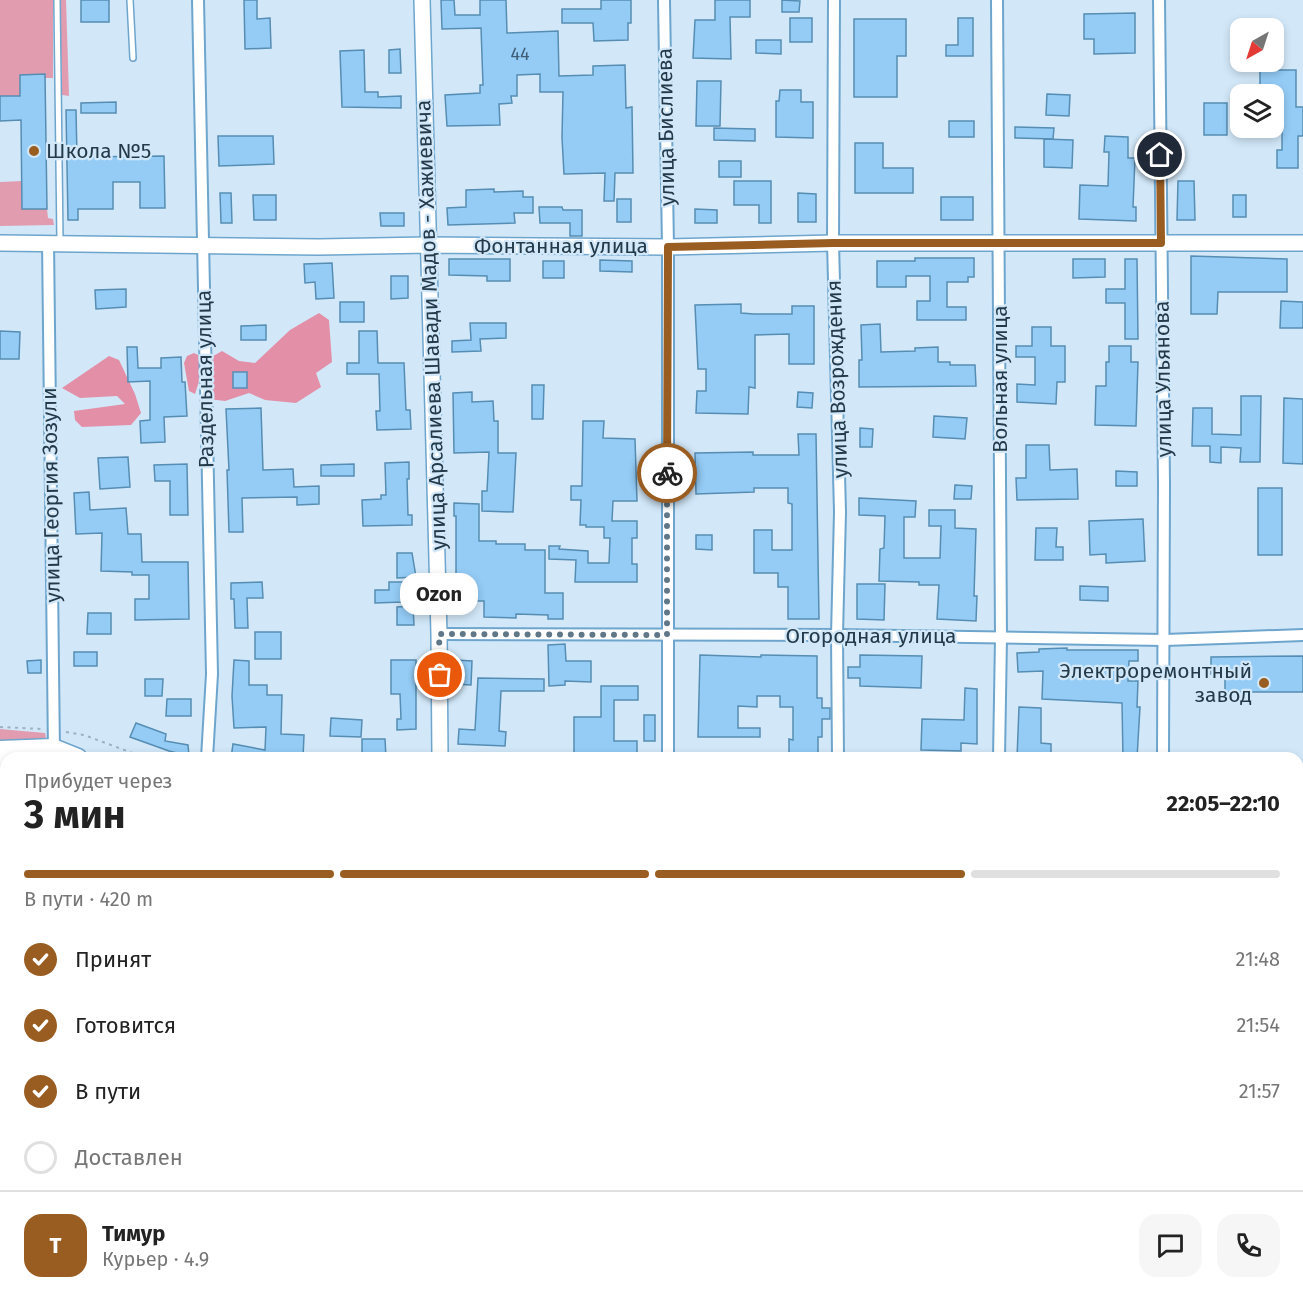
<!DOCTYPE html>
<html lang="ru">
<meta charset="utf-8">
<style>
:root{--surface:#fff;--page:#f6f6f6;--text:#222;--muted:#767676;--line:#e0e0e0;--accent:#9a5d21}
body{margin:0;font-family:"Fira Sans",sans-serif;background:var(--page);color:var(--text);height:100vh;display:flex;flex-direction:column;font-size:22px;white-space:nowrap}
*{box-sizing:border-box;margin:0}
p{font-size:20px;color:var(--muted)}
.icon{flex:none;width:33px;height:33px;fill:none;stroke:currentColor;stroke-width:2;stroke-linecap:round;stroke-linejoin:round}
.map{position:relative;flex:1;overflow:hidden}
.drawer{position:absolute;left:0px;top:752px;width:1304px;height:560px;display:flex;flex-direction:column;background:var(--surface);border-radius:18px 18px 0 0;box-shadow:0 3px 9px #0003}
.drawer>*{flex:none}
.needle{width:39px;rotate:219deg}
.buttons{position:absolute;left:1230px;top:18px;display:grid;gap:12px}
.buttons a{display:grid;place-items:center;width:54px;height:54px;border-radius:12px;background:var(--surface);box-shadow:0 3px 9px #0003;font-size:30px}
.pin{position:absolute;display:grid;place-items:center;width:51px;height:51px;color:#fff;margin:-26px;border:3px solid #fff;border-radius:50%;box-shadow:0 2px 6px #0007}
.courier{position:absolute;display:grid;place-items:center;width:60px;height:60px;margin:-30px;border:4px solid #9a5d21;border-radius:50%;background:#fff;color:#222;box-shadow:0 2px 8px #0007}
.bubble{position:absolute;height:42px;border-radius:18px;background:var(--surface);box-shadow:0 3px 9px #0003;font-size:20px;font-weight:700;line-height:42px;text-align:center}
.summary em{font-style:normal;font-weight:700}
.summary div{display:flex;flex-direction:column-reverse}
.summary{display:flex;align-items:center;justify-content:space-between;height:102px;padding:0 24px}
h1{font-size:39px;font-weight:700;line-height:45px}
.bar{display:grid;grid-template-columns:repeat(4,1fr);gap:9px 6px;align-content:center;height:72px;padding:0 24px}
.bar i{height:8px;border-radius:4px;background:var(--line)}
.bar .active{background:var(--accent)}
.bar p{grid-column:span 4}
.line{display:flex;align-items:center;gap:15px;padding:0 24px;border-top:2px solid var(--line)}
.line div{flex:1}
.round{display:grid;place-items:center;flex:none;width:63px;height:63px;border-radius:18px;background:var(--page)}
ol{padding:0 24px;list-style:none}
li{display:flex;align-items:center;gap:18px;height:66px}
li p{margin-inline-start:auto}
li .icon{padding:6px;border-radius:50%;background:var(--accent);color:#fff;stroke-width:4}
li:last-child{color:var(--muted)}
li i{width:33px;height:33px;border:3px solid var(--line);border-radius:50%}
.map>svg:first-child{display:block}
.green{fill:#e19caf}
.forest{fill:#e28fa7}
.building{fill:#94ccf6;stroke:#568db3;stroke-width:1.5}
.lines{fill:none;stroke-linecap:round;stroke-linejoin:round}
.lane-casing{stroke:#6ea5cd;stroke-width:8}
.street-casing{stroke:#6ea5cd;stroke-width:14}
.secondary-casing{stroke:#6ea5cd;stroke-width:18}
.primary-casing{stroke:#6ea5cd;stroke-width:21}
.path{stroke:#9bb2c3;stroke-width:2;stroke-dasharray:3 4.5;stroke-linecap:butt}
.lane{stroke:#fff;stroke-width:5}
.street{stroke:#fff;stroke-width:10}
.secondary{stroke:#fff;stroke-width:15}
.primary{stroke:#fff;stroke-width:18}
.done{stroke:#607788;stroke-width:6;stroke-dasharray:0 10.8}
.route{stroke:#9a5d21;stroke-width:8}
.poi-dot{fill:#9a5d21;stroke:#d2e8f9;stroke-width:2}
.labels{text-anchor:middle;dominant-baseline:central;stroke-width:4.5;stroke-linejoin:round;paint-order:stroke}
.number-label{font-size:18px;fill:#3f5e76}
.street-label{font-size:21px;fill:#233a4b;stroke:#d2e8f9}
.poi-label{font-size:21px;fill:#233a4b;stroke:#d2e8f9;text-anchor:start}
</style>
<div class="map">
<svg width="1303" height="1310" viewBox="0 0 1303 1310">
<rect width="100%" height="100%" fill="#d2e8f9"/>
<g class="green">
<path d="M0,0h53v78h-8l-1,-4 -24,1v21h-20z"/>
<path d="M60,0h6l3,96 -7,-1z"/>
<path d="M22,181l25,28 1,9 5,1 1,6 -54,1v-44z"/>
<path d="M0,729l45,4 1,4 -5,4h-41z"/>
</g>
<g class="forest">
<path d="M319,313l10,7 3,42 -16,11 5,14 -25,16 -31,-3 -16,-7 -24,8 -16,-2 -1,-40 14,-8 17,10 16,2 35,-33z"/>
<path d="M194,353l6,3v22l-5,16 -6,-3 -5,-28 3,-7z"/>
<path d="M109,356l10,4 16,34 6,19 -10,12 -49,2 -7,-7 -1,-9 51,-7 -8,-8 -37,2 -18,-10z"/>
</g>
<g class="building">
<rect x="81" y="0" width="28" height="22"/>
<path d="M244,0h13v19l13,-1 1,30 -26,1z"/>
<path d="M441,0h13l1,15h25v-15h26l1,33 51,-2 1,45 34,-1v-9l32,-1 1,43 6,-1 1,66h-18l-1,28h-10l1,-28 -41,1 -2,-36 1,-46h-23v-18l-23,1v21h-6l1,7 -13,1 1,21 -53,1 -2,-31 35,-2v-8h3l-2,-57 -39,1z"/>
<path d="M601,0h30v23h-3v17l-34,1 -1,-18h-31v-14h39z"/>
<path d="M715,0h35v17h-20l1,42 -38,-1 2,-38h20z"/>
<path d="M782,0l18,1 -1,11h-17z"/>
<path d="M1135,13v40l-41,1v-15h-10v-25z"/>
<rect x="790" y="18" width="22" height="24"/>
<path d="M958,18h15v38h-27v-11h12z"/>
<path d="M854,19h52v37h-9v41h-43z"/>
<path d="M756,40h25v14l-25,-1z"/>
<path d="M400,49l1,24h-12v-23z"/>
<path d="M364,50l1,42h13v5l23,-1v12l-59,-1 -2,-56z"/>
<path d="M1260,70h36v37h7v29h-5v32h-21v-18h5v-52h-8v-4h-14z"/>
<path d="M45,74l2,135h-25l-1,-89 -21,1v-25h20v-21z"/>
<path d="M697,81h24l-1,45h-24z"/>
<path d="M780,90h21v12h12v36l-37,-1v-36h3z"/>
<path d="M1047,94l23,1 -1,21 -23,-1z"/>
<path d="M116,102v11h-35v-10z"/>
<rect x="1204" y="103" width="23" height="32"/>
<path d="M66,110h10l1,47 87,-1 1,52h-25v-26h-27v27h-35v11h-10z"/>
<rect x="949" y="121" width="25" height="16"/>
<path d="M1015,127l39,1 -1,11 -38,-1z"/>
<path d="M714,128l41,1v12l-41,-1z"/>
<path d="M218,136h55l1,28 -55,2z"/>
<path d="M1105,136l23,1v21h7l-2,49h3v14l-57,-2 1,-34 28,1 1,-34h-5z"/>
<path d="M1044,139l29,1 -1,28 -28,-1z"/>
<path d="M855,143h28v25h30v25h-58z"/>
<rect x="719" y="161" width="22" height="16"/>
<path d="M734,181h37v42h-12v-18h-25z"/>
<path d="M1178,181h16l1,39h-18z"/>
<path d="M494,189v3l29,-1v6h10v16h-19l1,10 -67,2 -1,-17 19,-1v-17z"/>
<path d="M220,193h11l1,30h-11z"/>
<path d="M798,193l18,1v28h-18z"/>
<path d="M253,195h23v25h-22z"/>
<rect x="1233" y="195" width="13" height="22"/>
<rect x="941" y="197" width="32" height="23"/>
<rect x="617" y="199" width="14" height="23"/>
<path d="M539,207h23l1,3h19v26h-12v-13h-30z"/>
<path d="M695,209l22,1v13h-22z"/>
<path d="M380,213h24v13h-23z"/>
<path d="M1191,256l96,3v33h-69l-1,22h-26z"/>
<path d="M915,258h59v19h-6v5h-21v25h19v13h-49v-19h13v-25h-24v11h-29v-26h38z"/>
<path d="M449,259h61v22h-23v-5l-38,-1z"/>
<path d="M1073,259h32v18l-32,1z"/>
<path d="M1125,259h12l1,80h-13v-36h-19v-14h19z"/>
<path d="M600,260l32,1v11l-32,-1z"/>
<rect x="543" y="261" width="21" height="17"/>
<path d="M332,263l2,35 -18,1 -1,-17 -10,1 -1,-19z"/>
<path d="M391,276h17v22l-17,1z"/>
<path d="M126,289v18l-30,2 -1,-19z"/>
<path d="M1281,301l22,1v26h-23z"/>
<rect x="340" y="302" width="24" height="20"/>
<path d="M741,304v9l13,1h38v-8h22v58h-25v-30l-34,1v53l-6,-1 -1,27 -52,-1 1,-22h9v-22h-8l-3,-64z"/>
<path d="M470,323h36v15l-26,1 1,12 -29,1v-11l19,-1z"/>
<path d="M880,324l1,28 34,-1v-3l23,-1v15h12v3h25l1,21 -117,1v-27h3l-1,-35z"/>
<path d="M266,325v15h-25v-14z"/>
<path d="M1032,327h19v19h14v36h-8l-1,22 -39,-2v-18l18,1v-28h-19v-11h16z"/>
<path d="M0,331l20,1 -1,27h-19z"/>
<path d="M359,331h18l1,32h26l2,47h4l1,19 -34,1 -1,-19h4l-1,-37h-32v-11h12z"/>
<path d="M1109,346h22v16h7l-2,64 -41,-1 1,-39h10v-24h3z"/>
<path d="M127,347h10l1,21h23v-10l20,-1 1,25h3l2,34 -23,1 1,25 -24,1 -1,-22 10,-1v-39l-22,1z"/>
<rect x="233" y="372" width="14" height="16"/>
<path d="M532,385h12l-1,34h-11z"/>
<path d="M472,392v10l21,-1 1,20h4v32h18l-3,59 -31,-1v-20h5l2,-39 -35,1 -1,-60z"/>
<path d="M798,392l15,1 -1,15 -15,-1z"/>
<path d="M1241,396h20l-1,66h-20l1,-14 -20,-1v16l-11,-1v-16h-18l1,-38h19v26l29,1z"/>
<path d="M1284,398l19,1v65l-20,-1z"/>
<path d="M261,408l2,62 30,-1 1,18 25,-1v18l-22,1v-8l-55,1 1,34h-14l-2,-62h2l-3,-61z"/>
<path d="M934,416l33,2 -2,21 -32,-2z"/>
<path d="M583,421h21l-1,17 32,1 2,62h-24l-1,20h25v17h-5v26h5v18h-62l1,-22 -27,-1v-13h11l-1,3 29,2v12h21l1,-25h-6v-11h-18v-2h-6l1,-25h-10v-14h11z"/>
<path d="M860,428l13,1 -1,18h-12z"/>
<path d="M798,434h18l3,185h-31v-32h-10v-14h-24v-43h18v20h20v-46l-4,-1v-15h-34v4l-58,2 -1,-41 58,-1v3h46z"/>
<path d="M1026,445h23l1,25 27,-1 1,30 -61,1 -1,-22h10z"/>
<path d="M128,457l2,30 -30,2 -2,-31z"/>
<path d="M409,462v17h-2l1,36h4v10l-49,1 -1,-26 19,-1v-4h5l-1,-32z"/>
<path d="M187,464l1,51h-18v-34h-15l-1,-16z"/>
<path d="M354,464v12h-33v-11z"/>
<path d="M1116,471l21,1v14h-21z"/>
<path d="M955,485l17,1 -1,13h-17z"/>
<rect x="1258" y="488" width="24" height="67"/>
<path d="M89,492l1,18 36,-2 2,26h13l1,28h46l1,57 -54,1v-21h14v-24h-17v-3l-31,-1 1,-38 -26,1 -2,-41z"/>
<path d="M859,498l57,3 -1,16h-11v41h36l1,-32h-12v-16h26v18l21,1 -2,67h3l-1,25 -39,-2 2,-34h-20v-3l-40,-1 1,-32 4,-1 1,-32 -26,-1z"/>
<path d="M454,503l25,1v37h17v3h29v6h20v43h18v26h-15v-4l-32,-1v4l-32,-1v-16h-13l1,-18h-16v-67h-2z"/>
<path d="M1143,519l2,42 -39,2v-9l-16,1 -1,-34z"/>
<path d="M1036,528h21l-1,19h7v13h-28z"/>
<path d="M696,535h16v15l-16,-1z"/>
<path d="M397,553h15l4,24 -19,1z"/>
<path d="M262,582l1,16h-16l1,30h-13l-1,-29h-3v-16z"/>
<path d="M389,582h14v20l-28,1v-13h14z"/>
<path d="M857,584h28l-1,36 -27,-1z"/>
<path d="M1080,586l28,1v14l-28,-1z"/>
<path d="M413,606l1,19h-17v-18z"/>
<path d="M88,613h23v21h-24z"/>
<rect x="255" y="632" width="26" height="27"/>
<path d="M565,644l1,17h25v21l-26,-1v4l-16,1 -1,-41z"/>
<path d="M1067,648v2h71v11h-9l-1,20h10l-1,26h3l-3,51h-14l-1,-55 -80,-4 1,-28 -25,1 -1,-19 22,-1v-3z"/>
<rect x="74" y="652" width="23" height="14"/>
<path d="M700,655l61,2v-2l56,1v42h5v10h8v11h-8v18h-4v21h-29v-19l4,1v-33h-13v-11h-23v11l-19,-1v22h22v9h-62z"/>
<path d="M860,655l62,1 -1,32 -61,-2v-8h-12v-11h12z"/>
<path d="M1303,656v36h-78v-18h-14v-17z"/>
<path d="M41,660v13h-13l-1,-12z"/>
<path d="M234,660l15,1v24h18v10h15l-1,39 23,1 -1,23h-72l2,-14 32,6 1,-23 -32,1 -2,-32z"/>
<path d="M391,660h25v69l-19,1v-11h4l-1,-25h-9z"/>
<path d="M456,660l16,1 -1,24 -17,-1z"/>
<path d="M478,678l66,1v12h-43l-2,40 7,1 -1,14 -47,-2 1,-15 16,1z"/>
<path d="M145,679h18l-1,17h-17z"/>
<path d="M601,686h37v14h-24v41h23v17h-12v-4h-16l-3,4h-32v-41h27z"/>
<path d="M965,688l12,1v55l-16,-1v8l-40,-1 1,-31 42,1z"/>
<path d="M167,699h24v17h-25z"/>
<path d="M1019,707l22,1v35l10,1v11h-8v3h-26z"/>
<rect x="644" y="715" width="11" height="26"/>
<path d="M331,718l31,2 -1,17 -31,-1z"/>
<path d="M136,723l30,11 -1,7 23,4 1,11 -20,-5 -39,-14z"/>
<path d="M362,739h23l1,19h-24z"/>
</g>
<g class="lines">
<defs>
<g id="lane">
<path d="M57,0l3,241"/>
<path d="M130,0l3,58"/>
<path d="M1298,875h5"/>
<path d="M1298,939l3,-2 2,-16"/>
<path d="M1298,1068h5"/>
</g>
<g id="street">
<path d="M198,0l14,674 -5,84"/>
<path d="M664,0l4,247v511"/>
<path d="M834,0l-1,243 7,269 -3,123 1,123"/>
<path d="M997,0l4,637 -2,121"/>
<path d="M1159,0l5,484 -1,274"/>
<path d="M48,242l6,510"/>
<path d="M439,634l398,1 328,5 138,-5"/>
<path d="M0,929h6"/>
<path d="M1298,1009h5"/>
<path d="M0,1188h6"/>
<path d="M949,1305l1,5"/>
<path d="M1171,1305v5"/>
<path d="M67,1310v-5"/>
<path d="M354,1310v-5"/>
</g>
<g id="secondary">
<path d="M422,0l17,634 1,124"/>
<path d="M0,243l319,4 109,-2 240,2 165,-4h470"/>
<path d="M656,1310v-5"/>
</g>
<g id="primary">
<path d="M0,750l53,-2 25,10"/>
<path d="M0,767h6"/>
<path d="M1298,1216l5,2"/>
<path d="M1298,1232l5,2"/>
</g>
</defs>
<use href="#lane" class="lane-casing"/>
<use href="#street" class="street-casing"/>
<use href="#secondary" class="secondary-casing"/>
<use href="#primary" class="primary-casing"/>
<g class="path">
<path d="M0,727l42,2"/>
<path d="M66,732l18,3 62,23"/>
</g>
<use href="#lane" class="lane"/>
<use href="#street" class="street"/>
<use href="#secondary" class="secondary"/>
<use href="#primary" class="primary"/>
</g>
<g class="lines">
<path class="done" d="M440,675l-1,-41 228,1v-162"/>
<path class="route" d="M667,473l1,-226 165,-4h328l-1,-88"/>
</g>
<g class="poi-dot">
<circle cx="34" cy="151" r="6"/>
<circle cx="1264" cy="683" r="6"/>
</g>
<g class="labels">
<g class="number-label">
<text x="520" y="54">44</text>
</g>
<g class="street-label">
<text transform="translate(666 127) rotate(-91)">улица Бислиева</text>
<text x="561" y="246">Фонтанная улица</text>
<text transform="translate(431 325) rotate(-92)">улица Арсалиева Шавади Мадов - Хажиевича</text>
<text transform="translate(205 379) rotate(-91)">Раздельная улица</text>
<text transform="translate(837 379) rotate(-92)">улица Возрождения</text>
<text transform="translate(1000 379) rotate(-90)">Вольная улица</text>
<text transform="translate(1163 379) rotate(-91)">улица Ульянова</text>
<text transform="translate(51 495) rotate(-91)">улица Георгия Зозули</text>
<text x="871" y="636">Огородная улица</text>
</g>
<g class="poi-label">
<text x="46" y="151">Школа №5</text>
<text x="1252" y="671" text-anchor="end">Электроремонтный<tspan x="1252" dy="24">завод</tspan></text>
</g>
</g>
</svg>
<div class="buttons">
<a><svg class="needle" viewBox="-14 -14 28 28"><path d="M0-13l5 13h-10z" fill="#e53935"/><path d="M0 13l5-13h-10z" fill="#767676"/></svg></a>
<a><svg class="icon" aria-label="layers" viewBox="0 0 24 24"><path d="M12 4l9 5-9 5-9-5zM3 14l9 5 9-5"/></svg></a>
</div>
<div class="pin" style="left:440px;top:675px;background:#ea580c"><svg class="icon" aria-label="bag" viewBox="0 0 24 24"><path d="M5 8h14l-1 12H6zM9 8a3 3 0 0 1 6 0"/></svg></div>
<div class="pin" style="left:1160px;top:155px;background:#1f2937"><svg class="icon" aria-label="home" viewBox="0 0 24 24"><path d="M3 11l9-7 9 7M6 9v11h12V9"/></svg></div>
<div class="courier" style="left:667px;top:473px"><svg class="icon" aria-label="bike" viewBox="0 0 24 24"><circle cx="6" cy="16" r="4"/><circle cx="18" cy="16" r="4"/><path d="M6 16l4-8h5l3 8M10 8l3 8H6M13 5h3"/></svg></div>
<div class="bubble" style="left:400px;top:573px;width:78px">Ozon</div>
<section class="drawer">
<div class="summary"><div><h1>3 мин</h1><p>Прибудет через</p></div><em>22:05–22:10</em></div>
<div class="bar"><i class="active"></i><i class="active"></i><i class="active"></i><i></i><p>В пути · 420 m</p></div>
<ol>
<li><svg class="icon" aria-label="check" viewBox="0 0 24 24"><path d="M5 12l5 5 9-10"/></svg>Принят<p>21:48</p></li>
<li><svg class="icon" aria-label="check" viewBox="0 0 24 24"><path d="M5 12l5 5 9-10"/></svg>Готовится<p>21:54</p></li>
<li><svg class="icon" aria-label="check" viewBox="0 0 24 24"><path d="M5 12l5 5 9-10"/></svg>В пути<p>21:57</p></li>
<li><i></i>Доставлен</li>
</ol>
<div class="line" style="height:108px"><b class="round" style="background:var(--accent);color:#fff">Т</b><div><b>Тимур</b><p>Курьер · 4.9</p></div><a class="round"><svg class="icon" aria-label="chat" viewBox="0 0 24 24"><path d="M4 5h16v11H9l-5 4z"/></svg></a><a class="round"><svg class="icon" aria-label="phone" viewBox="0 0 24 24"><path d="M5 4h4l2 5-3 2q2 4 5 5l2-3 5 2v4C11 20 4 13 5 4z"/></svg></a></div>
</section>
</div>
